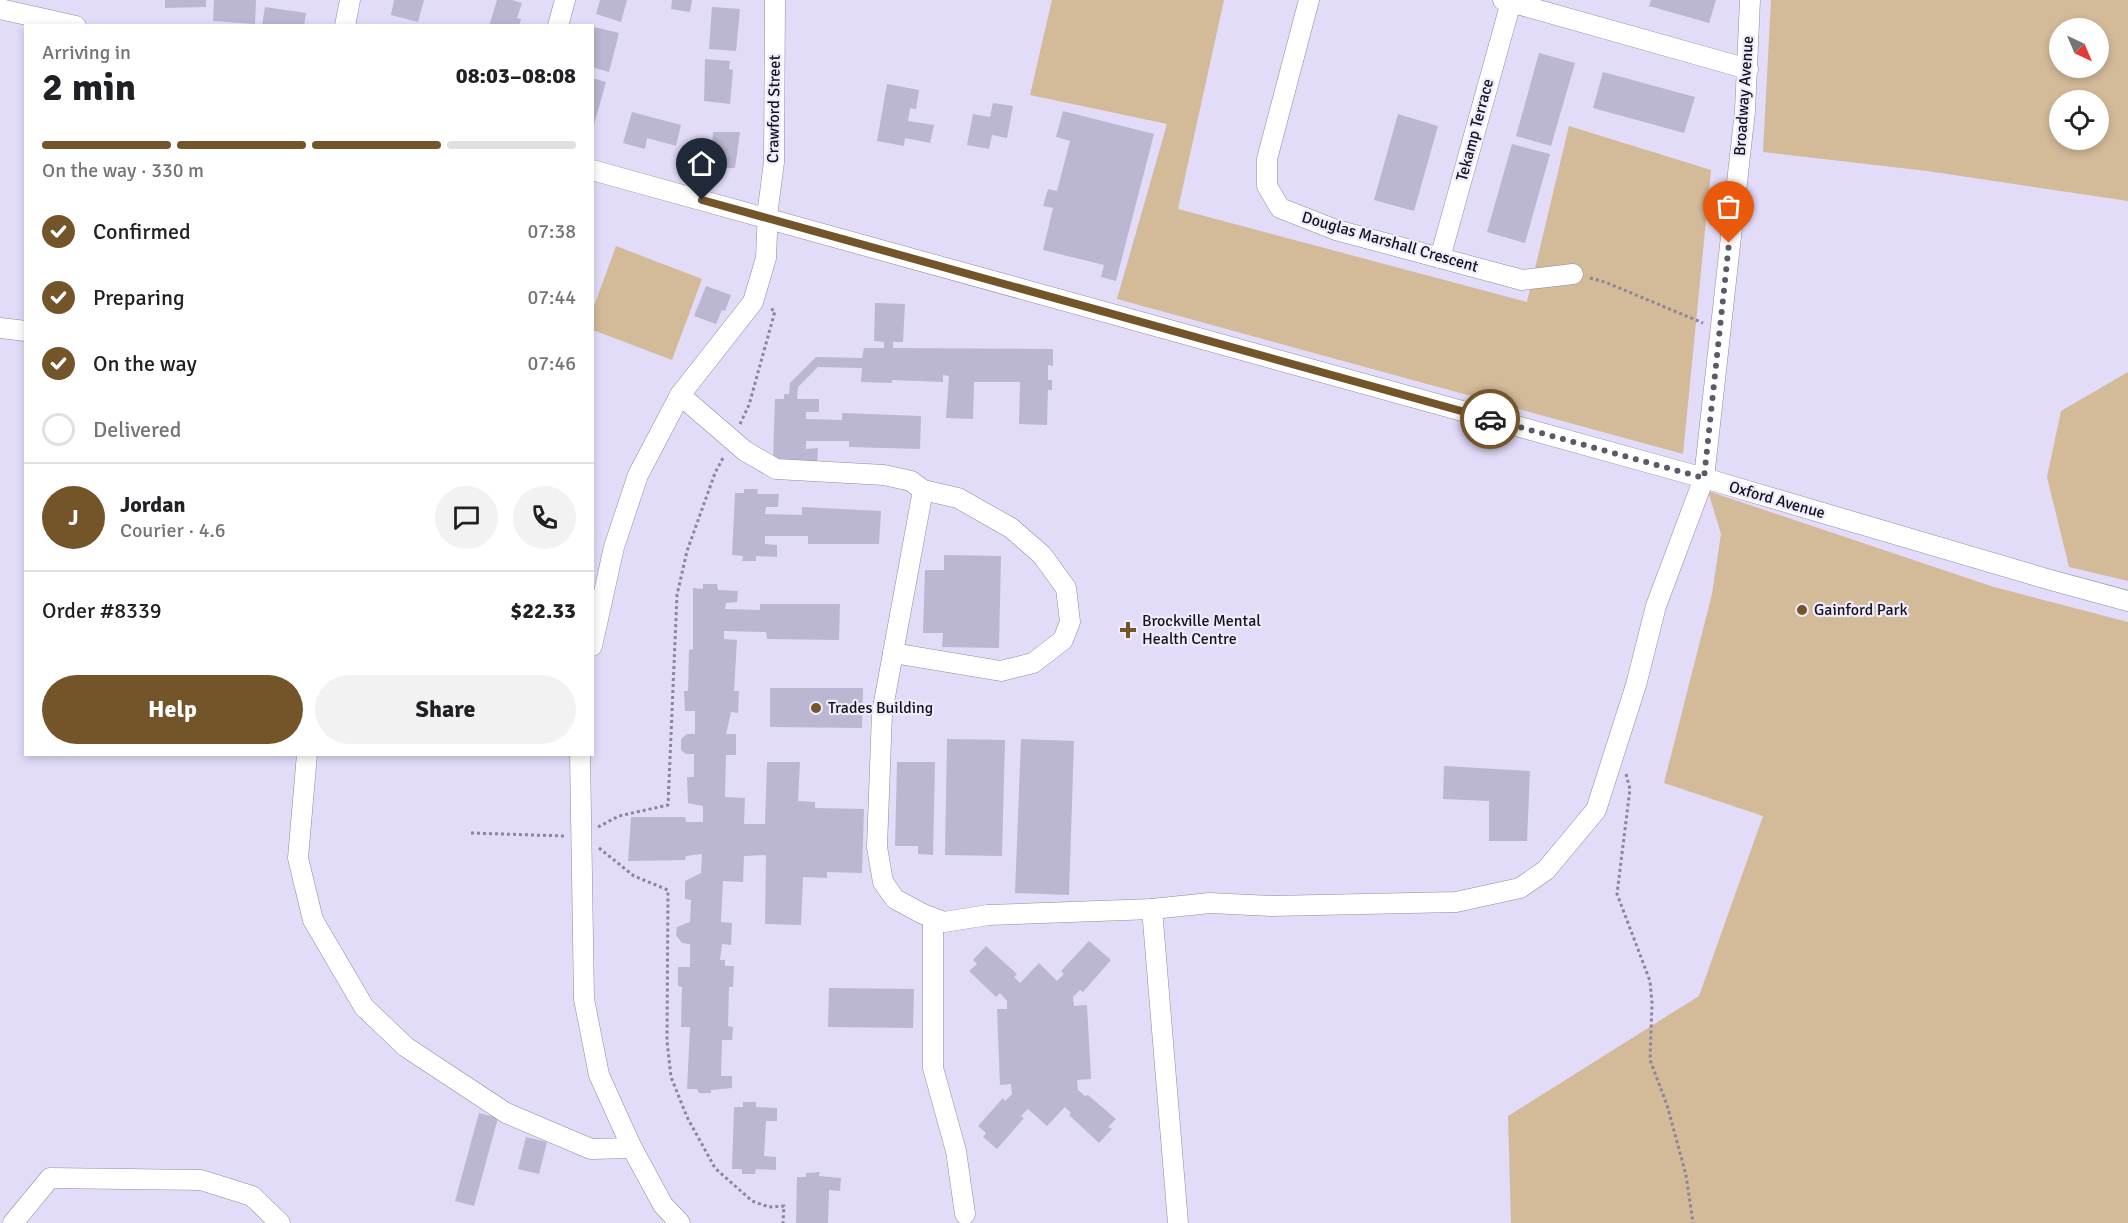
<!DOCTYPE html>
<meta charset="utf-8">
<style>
:root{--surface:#fff;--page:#f2f2f2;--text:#202124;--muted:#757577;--line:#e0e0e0;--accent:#735529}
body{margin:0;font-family:Signika,sans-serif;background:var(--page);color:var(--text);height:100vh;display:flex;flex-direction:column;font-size:22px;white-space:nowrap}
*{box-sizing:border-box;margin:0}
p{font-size:20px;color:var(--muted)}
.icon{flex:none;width:33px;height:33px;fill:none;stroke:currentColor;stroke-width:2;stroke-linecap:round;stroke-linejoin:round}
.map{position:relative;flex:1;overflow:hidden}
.side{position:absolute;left:24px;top:24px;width:570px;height:732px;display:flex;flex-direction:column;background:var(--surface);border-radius:0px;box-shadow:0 3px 9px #0003}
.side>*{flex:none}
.needle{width:39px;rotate:136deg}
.tools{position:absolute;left:2049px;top:18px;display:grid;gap:12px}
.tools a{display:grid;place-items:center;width:60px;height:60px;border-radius:50%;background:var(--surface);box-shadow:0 3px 9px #0003;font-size:30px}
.pin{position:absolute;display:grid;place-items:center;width:51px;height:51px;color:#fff;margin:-62px -26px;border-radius:50% 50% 50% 0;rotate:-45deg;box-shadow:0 0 6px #0007}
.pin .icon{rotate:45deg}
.courier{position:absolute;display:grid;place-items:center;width:60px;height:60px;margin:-30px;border:4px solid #735529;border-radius:50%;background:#fff;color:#222;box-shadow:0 2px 8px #0007}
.overview em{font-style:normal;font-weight:700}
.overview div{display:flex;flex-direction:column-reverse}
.overview{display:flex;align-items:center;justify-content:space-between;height:102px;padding:0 18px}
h1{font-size:39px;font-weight:700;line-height:45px}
.bar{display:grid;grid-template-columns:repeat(4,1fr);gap:9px 6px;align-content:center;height:72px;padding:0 18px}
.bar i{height:8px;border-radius:4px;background:var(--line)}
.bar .selected{background:var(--accent)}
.bar p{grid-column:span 4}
.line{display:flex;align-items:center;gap:15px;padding:0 18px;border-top:2px solid var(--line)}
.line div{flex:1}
.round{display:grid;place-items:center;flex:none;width:63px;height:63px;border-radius:32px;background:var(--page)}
ol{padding:0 18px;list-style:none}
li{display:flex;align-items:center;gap:18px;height:66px}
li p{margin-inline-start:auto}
li .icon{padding:6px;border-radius:50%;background:var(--accent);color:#fff;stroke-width:4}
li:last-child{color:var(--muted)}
li i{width:33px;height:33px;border:3px solid var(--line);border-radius:50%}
.action{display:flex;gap:12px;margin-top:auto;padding:12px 18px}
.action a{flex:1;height:69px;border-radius:36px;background:var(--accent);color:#fff;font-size:24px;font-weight:700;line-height:69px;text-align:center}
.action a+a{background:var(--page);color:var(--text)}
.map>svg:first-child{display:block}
.green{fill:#d3ba99;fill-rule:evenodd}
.building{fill:#bbb6d2}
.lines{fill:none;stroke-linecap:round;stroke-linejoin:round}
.minor-casing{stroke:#8f8aa4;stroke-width:21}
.path{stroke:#8a869b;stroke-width:3;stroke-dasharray:3 3;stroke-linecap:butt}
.minor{stroke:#fff;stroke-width:20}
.done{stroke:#5c5969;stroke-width:6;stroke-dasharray:0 10.8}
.route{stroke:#735529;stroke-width:8}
.poi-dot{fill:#735529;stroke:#efebfd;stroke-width:2}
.labels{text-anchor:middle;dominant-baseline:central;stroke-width:4.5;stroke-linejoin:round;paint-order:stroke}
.street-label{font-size:16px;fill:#14121c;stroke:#efebfd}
.poi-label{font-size:16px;fill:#14121c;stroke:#efebfd;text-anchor:start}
</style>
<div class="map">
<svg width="2128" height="1223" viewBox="0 0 2128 1223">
<rect width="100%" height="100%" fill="#e2dcf9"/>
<g class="green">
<path d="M1052,0h172l-46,209 349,93 42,-176 142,44 -28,284 -566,-155 50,-175 -137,-29z"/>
<path d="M1771,0h357v201l-201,-30 -164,-19zM2060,28h38v40h-38zM2060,100h38v40h-38z"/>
<path d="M616,246l86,33 -30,81 -79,-30v-21z"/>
<path d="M2128,372v209l-59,-14 -22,-90 14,-66z"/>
<path d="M1708,491l286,96 134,35v601h-617l-3,-107 191,-120 64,-180 -99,-33 48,-189 9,-60z"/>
</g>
<g class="building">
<path d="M165,0h41v7l-41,1z"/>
<path d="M214,0h42l-1,24 -42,-3z"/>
<path d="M394,0h30l-6,22 -27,-7z"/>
<path d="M497,0h15l10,3 -5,15 4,1 -2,7h-30z"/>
<path d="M600,0h27l-6,22 -25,-8z"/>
<path d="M672,0h20l-2,12 -19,-3z"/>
<path d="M1651,0h65l-7,23 -60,-17z"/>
<path d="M265,7l41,6 -2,13h-42z"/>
<path d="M712,7l28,2 -4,42 -27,-2z"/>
<path d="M594,27l25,6 -10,39 -17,-5z"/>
<path d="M1539,53l36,10 -24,83 -35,-10z"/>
<path d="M705,59l25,2 -1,8 4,1 -3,34 -26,-3z"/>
<path d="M1603,72l92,25 -11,36 -91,-25z"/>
<path d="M592,78l14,4 -13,46h-1z"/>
<path d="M887,84l32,6 -3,19 -6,-1 -2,13 26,4 -4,18 -25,-5 -1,8 -27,-5z"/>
<path d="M993,103l20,3 -6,32 -15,-3 -3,14 -22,-4 6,-31 17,3z"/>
<path d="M1063,111l91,23 -38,147 -15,-4 3,-12 -61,-15 10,-42 -10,-2 5,-17 9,2 13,-50 -14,-4z"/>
<path d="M632,112l49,13 -5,21 -29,-8 -2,11 -22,-6z"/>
<path d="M1398,114l40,12 -24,85 -40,-11z"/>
<path d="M713,132h27l-5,36h-24z"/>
<path d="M1512,144l38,10 -25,89 -38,-11z"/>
<path d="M706,286l25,9 -6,16 -3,-1 -6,14 -22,-8z"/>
<path d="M875,303l30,1 -2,38h-10v6l160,1v17l-5,-1v15h4v10h-4l-1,35 -28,-1 1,-42h-46l-1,37 -27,-1 3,-42 -6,-1v7l-51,-2v3l-31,-1 1,-14 -44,-1 -20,20 -1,12h22v13h-13v7l36,1v-7l79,3 -1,33 -71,-2v-6h-43v8l12,-1 -1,15 -44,-2 2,-62h9v-5h5l1,-11 26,-26 46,1 2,-10h20v-6l-10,-1z"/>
<path d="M744,489h14l-1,5h22l-1,13h-12l-1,7 37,1v-8l79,4 -2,33h-71v-8h-43v8l12,1v12l-21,-1v5h-14l1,-5 -11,-1 3,-62h9z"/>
<path d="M944,555l57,1 -2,92 -57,-1 1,-14h-20l2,-63h19z"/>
<path d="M703,584h14l1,6 20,1 -1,11 -11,1 -1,6 35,1v-6h80l-1,36 -72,-1 -1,-7 -42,-1v8l13,1 -3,51h5l-1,22 -7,-1 -5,22h10v21h-10l-1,42 20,1 -1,26h21l2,-62h33l-2,39 17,1v6l49,1 -2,64 -35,-1v6l-24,-1 -2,48 -36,-1 1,-69 -22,1 -1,26 -20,-1 -2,41 11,1 -1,22 -9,-1 -2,16h5v6h9l-1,21h-4l-1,39 5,1 -1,13h-10l-1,36h11v12l-21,2v3h-12l-2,-4h-10l3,-62h-9l1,-40 -4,-1v-19h12v-23l-8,-1 -6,-8 1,-8 13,-5 1,-22 -6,-1v-18l16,-8 1,-19 -16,2 -1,4 -57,1 3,-44h54l1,5h17v-16l-15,-3 -1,-26h7v-23h-8l-5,-4v-11l6,-5h8v-23h-10l-1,-20h4l1,-41 4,-1v-61l10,1z"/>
<path d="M770,688h93l-1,40 -92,-1z"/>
<path d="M947,739l58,1 -3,116 -57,-1z"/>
<path d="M1021,739l53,2 -5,154 -54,-2z"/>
<path d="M897,762h38l-2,93 -15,-1v-8h-23z"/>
<path d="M1444,766l86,5 -3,70h-38v-40l-46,-2z"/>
<path d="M1089,941l22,19 -28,32 -3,-2 -7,7 1,9 13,-1 4,74 -14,1 1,10 7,6 3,-1 28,24 -8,8 4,2 -13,14 -30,-28 2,-2 -6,-6 -18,19 -19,-17 -7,7 3,2 -27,31 -14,-12 3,-4 -8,-7 25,-28 2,3 7,-7 -1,-10 -11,1 -3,-76h10v-8l-7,-8 -4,4 -27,-26 8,-7 -4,-4 13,-14 31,28 -3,3 6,6 19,-20 18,18 7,-7 -3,-3z"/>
<path d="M829,988l85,1 -1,39 -85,-1z"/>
<path d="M743,1102h13v5l21,1v13h-11l-2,35 12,1v13l-20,-1 -1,5h-13v-5h-10l2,-62h9z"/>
<path d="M479,1113l19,5 -24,88 -19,-5z"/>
<path d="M526,1137l21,5 -8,32 -21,-5z"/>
<path d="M820,1172l-1,4 22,2 -1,13 -11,-1 -1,33h-32l1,-46h9v-4z"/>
</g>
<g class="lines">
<defs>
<g id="minor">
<path d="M1309,0l-42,159v27l13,22 56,22 186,50 51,-6"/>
<path d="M1503,0l245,69"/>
<path d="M0,9l76,17"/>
<path d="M345,26l5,-26"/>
<path d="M558,26l7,-26"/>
<path d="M592,170l1112,308 343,101 81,22"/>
<path d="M1440,258l71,-256"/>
<path d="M0,328l26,3"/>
<path d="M680,395l65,56 31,18 108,6 27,6 12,9 -41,223 -5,134 6,35 12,17 28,15 21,8 44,-7 164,-6 58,-6 62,3 184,-4 64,-14 26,-18 50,-60 40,-125 20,-79 48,-128 41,-367 5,-111"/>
<path d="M592,646l22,-99 24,-72 42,-80 73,-93 13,-44 2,-50 6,-46 1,-162"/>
<path d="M893,653l108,18 32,-8 30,-23 7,-18 -4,-34 -24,-33 -31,-27 -53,-30 -35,-8"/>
<path d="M307,754l-9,104 15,62 51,87 42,40 100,66 85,36 41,-1"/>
<path d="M580,754l4,245 15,76 33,73 31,57 17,18"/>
<path d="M1152,909l26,314"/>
<path d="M933,918v150l23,83 9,63"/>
<path d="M13,1223l37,-45 151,2 51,16 28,27"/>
</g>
</defs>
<use href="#minor" class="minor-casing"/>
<g class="path">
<path d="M1590,278l15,4 98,41"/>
<path d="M740,424l9,-19 26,-94 -6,-3"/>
<path d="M1626,774l4,15 -13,105 33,87 2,22 -2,57 17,45 19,70 7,48"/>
<path d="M598,827l21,-11 49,-11 9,-210 10,-44 28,-78 9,-17"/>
<path d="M471,833l93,3"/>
<path d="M599,848l35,28 34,14 -1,151 4,36 16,40 28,51 37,33 17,6 15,-1 -1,17"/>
</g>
<use href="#minor" class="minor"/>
</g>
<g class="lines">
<path class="done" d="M1490,419l214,59 25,-235"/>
<path class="route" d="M702,200l788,219"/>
</g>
<g class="poi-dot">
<circle cx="1802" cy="610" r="6"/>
<path d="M1125 621h6v6h6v6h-6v6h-6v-6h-6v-6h6z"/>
<circle cx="816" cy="708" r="6"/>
</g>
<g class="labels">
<g class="street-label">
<text transform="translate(1744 96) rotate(-86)">Broadway Avenue</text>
<text transform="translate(774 109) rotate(-89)">Crawford Street</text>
<text transform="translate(1475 130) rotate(-75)">Tekamp Terrace</text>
<text transform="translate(1390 242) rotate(16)">Douglas Marshall Crescent</text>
<text transform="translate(1777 500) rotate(16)">Oxford Avenue</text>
</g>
<g class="poi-label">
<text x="1814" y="610">Gainford Park</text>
<text x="1142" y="621">Brockville Mental<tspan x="1142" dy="18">Health Centre</tspan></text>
<text x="828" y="708">Trades Building</text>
</g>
</g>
</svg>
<div class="tools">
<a><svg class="needle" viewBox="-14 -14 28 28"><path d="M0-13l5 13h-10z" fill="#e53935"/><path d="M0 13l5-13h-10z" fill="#757577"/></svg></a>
<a><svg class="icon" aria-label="locate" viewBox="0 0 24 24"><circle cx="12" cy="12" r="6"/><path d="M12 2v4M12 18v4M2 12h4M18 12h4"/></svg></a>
</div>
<div class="pin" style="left:1729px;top:243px;background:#ea580c"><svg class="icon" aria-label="bag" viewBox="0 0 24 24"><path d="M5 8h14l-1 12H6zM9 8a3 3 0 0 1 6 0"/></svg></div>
<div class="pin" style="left:702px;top:200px;background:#1f2937"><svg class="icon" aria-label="home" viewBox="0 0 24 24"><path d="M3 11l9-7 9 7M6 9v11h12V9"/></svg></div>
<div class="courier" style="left:1490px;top:419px"><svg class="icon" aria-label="car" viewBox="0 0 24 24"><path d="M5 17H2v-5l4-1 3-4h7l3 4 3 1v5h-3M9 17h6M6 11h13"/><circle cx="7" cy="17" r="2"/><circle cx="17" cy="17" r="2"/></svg></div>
<section class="side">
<div class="overview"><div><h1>2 min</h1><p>Arriving in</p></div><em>08:03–08:08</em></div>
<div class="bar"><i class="selected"></i><i class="selected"></i><i class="selected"></i><i></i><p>On the way · 330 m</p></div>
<ol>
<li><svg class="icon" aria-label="check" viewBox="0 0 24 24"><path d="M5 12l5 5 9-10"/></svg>Confirmed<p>07:38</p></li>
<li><svg class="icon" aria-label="check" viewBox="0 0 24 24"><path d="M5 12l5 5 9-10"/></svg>Preparing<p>07:44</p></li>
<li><svg class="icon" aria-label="check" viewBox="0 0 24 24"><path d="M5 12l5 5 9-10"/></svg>On the way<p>07:46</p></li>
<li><i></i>Delivered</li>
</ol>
<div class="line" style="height:108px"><b class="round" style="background:var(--accent);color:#fff">J</b><div><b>Jordan</b><p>Courier · 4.6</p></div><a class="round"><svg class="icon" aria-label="chat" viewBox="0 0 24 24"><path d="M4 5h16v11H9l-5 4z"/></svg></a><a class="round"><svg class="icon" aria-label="phone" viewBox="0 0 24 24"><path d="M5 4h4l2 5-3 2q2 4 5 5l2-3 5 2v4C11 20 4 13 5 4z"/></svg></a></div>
<div class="line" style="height:78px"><div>Order #8339</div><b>$22.33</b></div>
<div class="action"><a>Help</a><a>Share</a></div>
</section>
</div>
